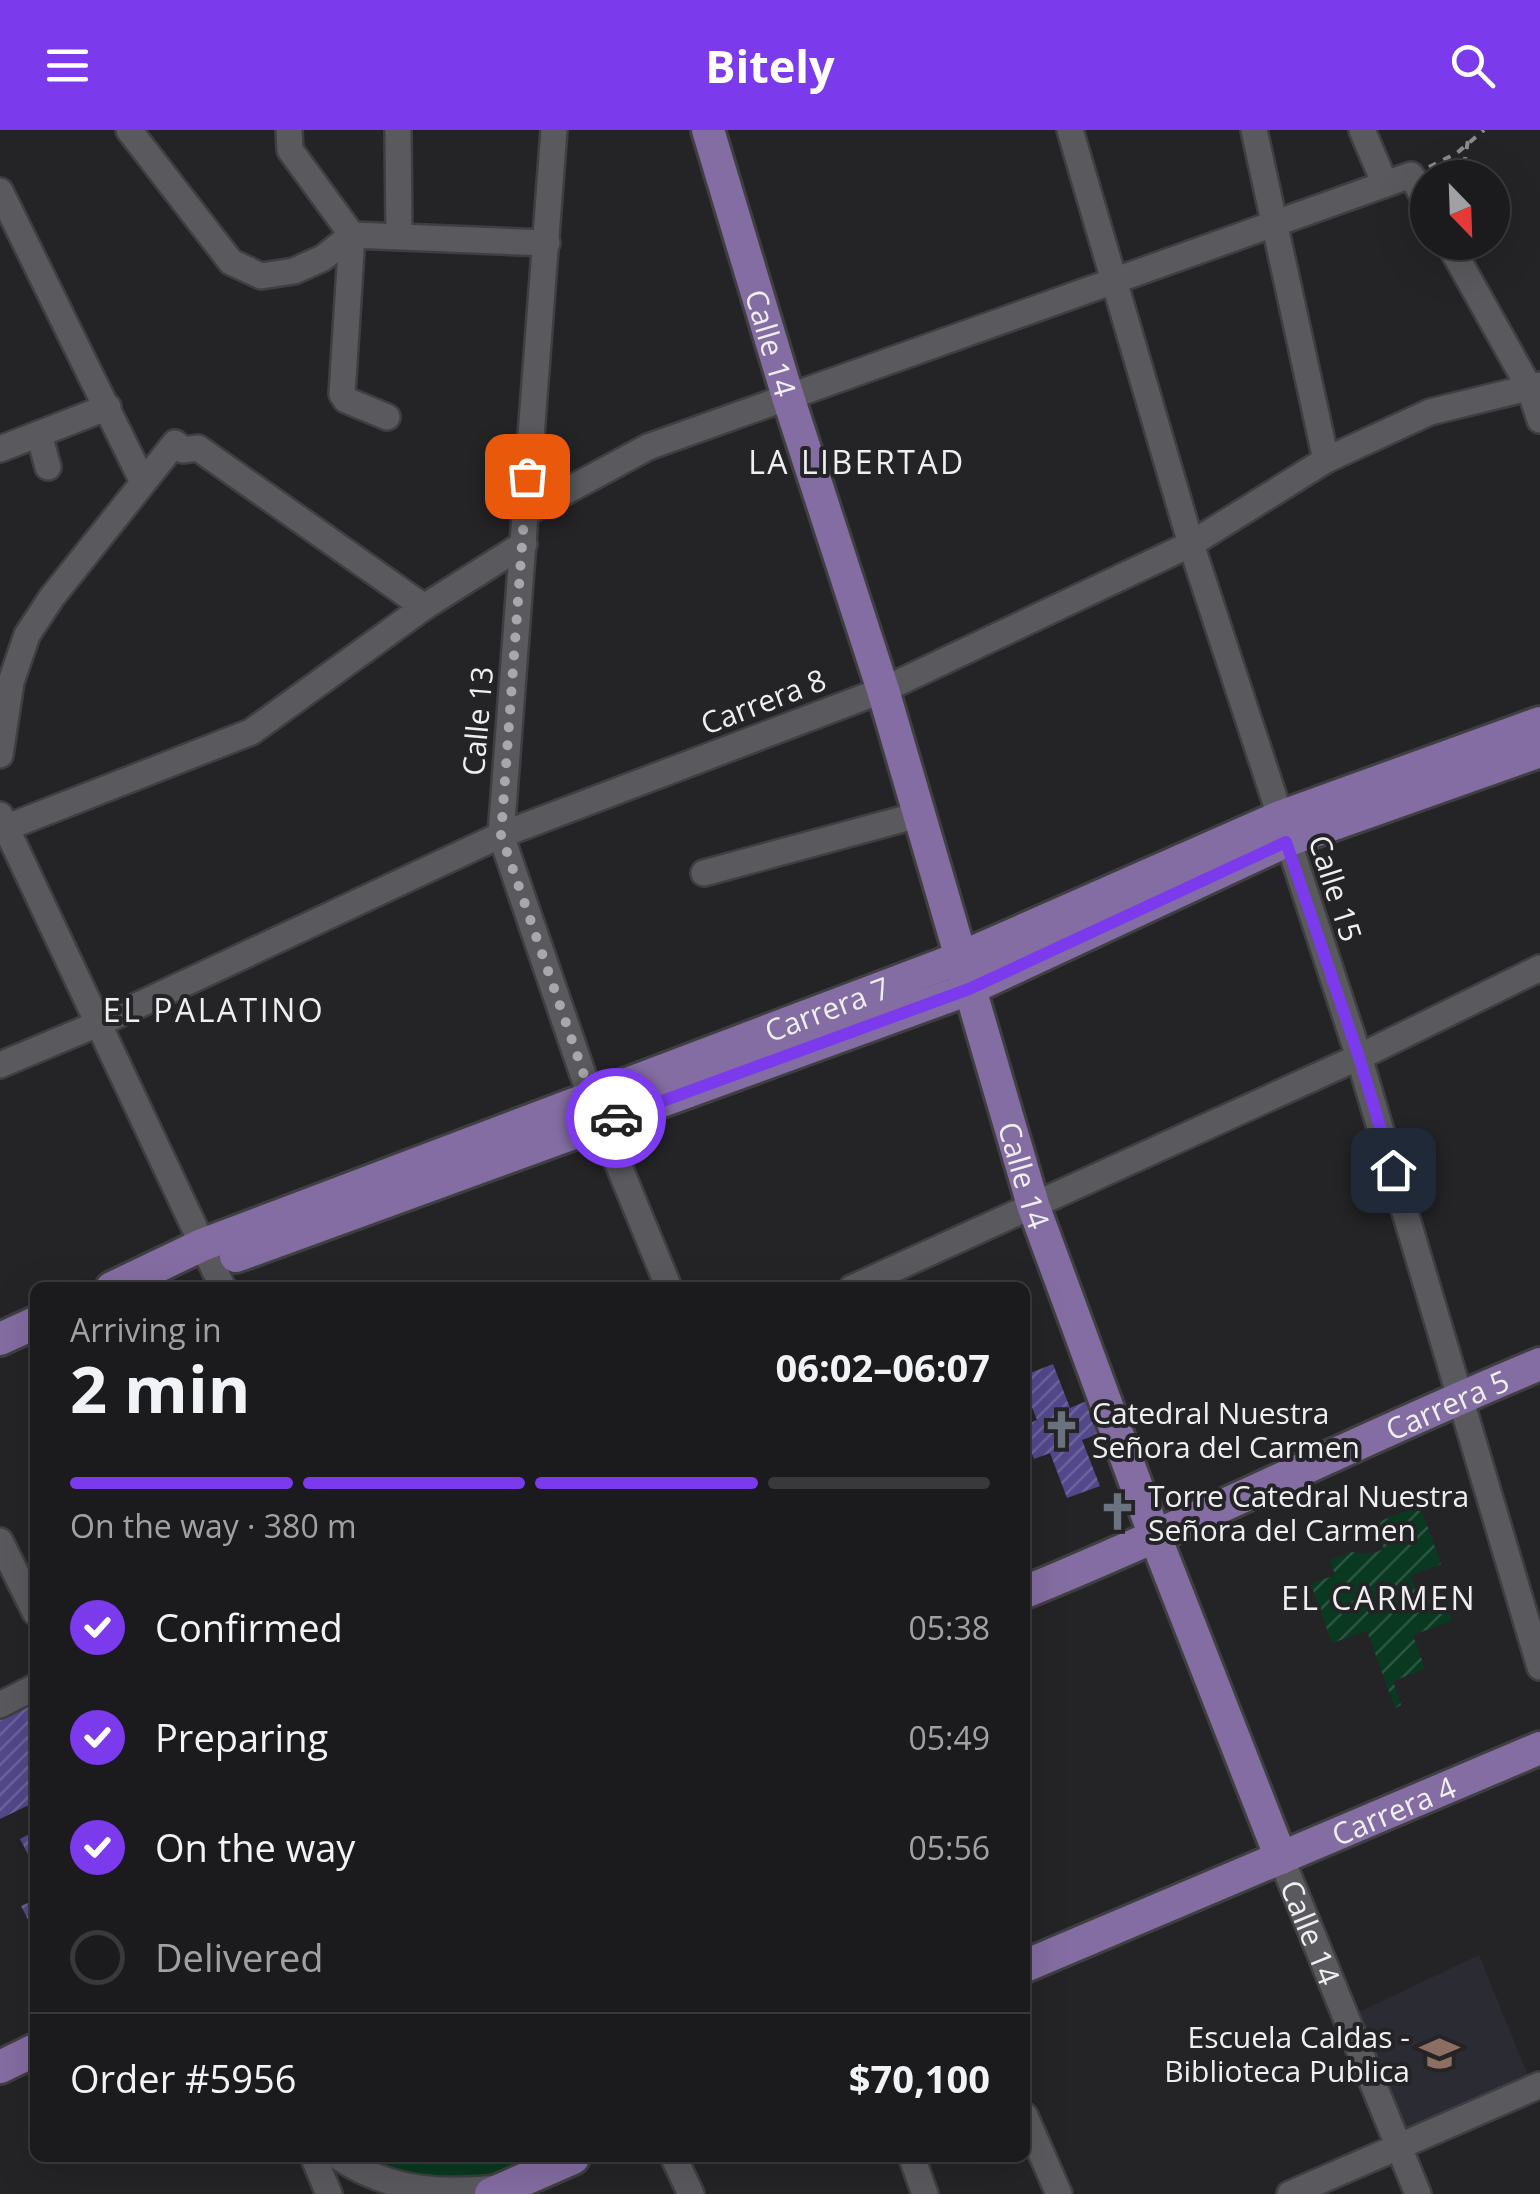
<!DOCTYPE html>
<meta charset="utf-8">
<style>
:root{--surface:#1b1b1d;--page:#28282a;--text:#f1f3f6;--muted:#a0a1a4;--line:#39393b;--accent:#7c3aed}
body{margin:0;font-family:"Open Sans",sans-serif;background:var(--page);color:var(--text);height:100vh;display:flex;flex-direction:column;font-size:38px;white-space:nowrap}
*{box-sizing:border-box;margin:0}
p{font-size:32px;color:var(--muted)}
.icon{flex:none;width:55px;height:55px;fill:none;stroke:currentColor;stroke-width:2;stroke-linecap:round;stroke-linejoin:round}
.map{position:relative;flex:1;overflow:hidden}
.details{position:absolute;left:30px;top:1152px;width:1000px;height:880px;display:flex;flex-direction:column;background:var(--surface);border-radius:15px;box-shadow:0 10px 40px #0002,0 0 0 2px var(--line)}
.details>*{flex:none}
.needle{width:65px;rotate:157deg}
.buttons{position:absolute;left:1410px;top:30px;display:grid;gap:20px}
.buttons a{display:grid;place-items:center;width:100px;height:100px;border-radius:50%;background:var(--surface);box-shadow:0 10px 40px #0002,0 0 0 2px var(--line);font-size:50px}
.pin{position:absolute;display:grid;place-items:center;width:85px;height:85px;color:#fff;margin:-42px;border-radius:20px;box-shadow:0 5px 15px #0006}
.courier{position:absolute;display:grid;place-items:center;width:100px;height:100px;margin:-50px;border:8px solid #7c3aed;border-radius:50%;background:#fff;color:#222;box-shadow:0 2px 12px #0007}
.summary em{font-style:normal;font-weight:700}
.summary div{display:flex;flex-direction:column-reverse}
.summary{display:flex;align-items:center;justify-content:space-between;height:170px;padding:0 40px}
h1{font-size:65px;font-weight:700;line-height:75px}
.bar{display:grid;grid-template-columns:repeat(4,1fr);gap:15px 10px;align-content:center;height:120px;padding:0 40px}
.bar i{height:12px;border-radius:8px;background:var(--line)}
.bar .selected{background:var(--accent)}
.bar p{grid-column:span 4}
.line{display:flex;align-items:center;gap:25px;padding:0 40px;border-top:2px solid var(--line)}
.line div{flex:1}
ol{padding:0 40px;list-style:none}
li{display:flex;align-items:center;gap:30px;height:110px}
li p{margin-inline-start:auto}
li .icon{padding:10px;border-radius:50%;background:var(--accent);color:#fff;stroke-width:4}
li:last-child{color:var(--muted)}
li i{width:55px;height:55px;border:5px solid var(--line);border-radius:50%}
header{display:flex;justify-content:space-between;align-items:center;height:130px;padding:0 40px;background:var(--accent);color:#fff;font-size:45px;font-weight:700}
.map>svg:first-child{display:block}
.built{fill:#2b2b34}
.park{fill:#093921}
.garden{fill:url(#garden-furrows)}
.building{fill:url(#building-hatch)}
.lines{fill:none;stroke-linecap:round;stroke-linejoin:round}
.minor-casing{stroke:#3f3f42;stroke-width:30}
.major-casing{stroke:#3f3f42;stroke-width:38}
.path{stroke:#8b8b8e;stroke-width:4;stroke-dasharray:8 8;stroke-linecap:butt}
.minor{stroke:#5a5a5e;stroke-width:25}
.major{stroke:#846da2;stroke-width:32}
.done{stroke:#a8a8ab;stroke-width:10;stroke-dasharray:0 18}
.route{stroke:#7c3aed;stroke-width:12}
.labels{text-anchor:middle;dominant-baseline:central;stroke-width:8;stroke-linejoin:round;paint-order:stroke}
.street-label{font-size:30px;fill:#efeff2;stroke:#242427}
.poi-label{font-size:30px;fill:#efeff2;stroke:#242427;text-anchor:start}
.neighbourhood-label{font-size:32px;letter-spacing:2.5px;fill:#efeff2;stroke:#242427}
</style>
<header><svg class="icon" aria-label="menu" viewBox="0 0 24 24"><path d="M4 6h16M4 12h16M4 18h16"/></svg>Bitely<svg class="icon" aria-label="search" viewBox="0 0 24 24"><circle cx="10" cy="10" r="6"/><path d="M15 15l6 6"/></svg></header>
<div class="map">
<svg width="1540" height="2064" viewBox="0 0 1540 2064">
<defs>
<pattern id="garden-furrows" width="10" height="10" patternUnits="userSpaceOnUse" patternTransform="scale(2.5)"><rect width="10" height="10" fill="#093921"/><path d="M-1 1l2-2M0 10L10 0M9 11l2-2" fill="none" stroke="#2d5642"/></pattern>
<pattern id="building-hatch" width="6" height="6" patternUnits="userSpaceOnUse" patternTransform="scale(2.5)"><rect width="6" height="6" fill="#52488b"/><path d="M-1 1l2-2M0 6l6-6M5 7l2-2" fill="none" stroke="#6b639c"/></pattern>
</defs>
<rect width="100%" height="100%" fill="#242427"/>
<path class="built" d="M1479,1825l54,133 -133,57 -54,-127z"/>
<path class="park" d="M340,2028h196l-81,35z"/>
<path class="garden" d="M1420,1376l21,58 -31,12 7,17 31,-2 3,30 -38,14 12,34 -32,12 8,24 -6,3 -28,-77 -35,12 -21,-59 24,-9 -5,-15 22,-8 19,2 13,-5 -9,-26z"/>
<g class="building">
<path d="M1053,1234l17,44 19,-8 12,33 -19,7 18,46 -33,12 -17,-45 -16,6 -9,-23v-11l12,-5 -12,-31v-14z"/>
<path d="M25,1575l10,3v94l-35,17v-101z"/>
<path d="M35,1701v37l-15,-29z"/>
<path d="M35,1770v33l-14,-27z"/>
</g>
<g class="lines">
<defs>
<g id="minor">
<path d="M129,0l102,132 30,14 33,-5 29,-13 29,-23 195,8"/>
<path d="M289,0l1,20 62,85 -10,159 4,6 41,17"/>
<path d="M398,0l1,106"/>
<path d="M554,0l-53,705 90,263 78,190"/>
<path d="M1070,0l121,414 168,513 181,610"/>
<path d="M1254,0l72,330"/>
<path d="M1362,0l23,54"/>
<path d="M0,61l143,291"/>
<path d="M1448,112l81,145 11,33"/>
<path d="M39,304l9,33"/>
<path d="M0,319l108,-42"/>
<path d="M524,384l124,-67 763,-272 17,30"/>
<path d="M0,625l11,-73 16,-47 25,-38 123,-154 8,7 15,-2 226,159"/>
<path d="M0,685l223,473"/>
<path d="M0,700l251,-98 173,-125 100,-63"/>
<path d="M704,743l214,-58"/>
<path d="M0,935l100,-42 401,-188 382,-145 308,-146 135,-84 104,-48 110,-27"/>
<path d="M852,1158l507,-231 181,-89"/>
<path d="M0,1411l35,71"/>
<path d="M0,1575l35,-18"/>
<path id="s1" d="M1281,1728l137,336"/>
<path d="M1025,1986l34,78"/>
<path d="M314,2028l15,36"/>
<path d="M340,2028c53,35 106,36 167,29"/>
<path d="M674,2028l17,36"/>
<path d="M912,2028l13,36"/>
<path d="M1290,2064l250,-109"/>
</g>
<g id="major">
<path id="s2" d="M708,0l80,267 95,293 150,515 123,334 125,319"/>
<path d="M236,1126l733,-267 317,-148 254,-90"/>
<path id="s3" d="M112,1158l90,-43 758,-287 320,-141 260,-94"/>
<path d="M0,1209l35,-16"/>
<path id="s4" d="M1025,1462c174,-71 341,-156 515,-228"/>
<path id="s5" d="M1025,1836l515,-218"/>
<path d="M0,1937l35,-17"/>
<path d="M491,2064l82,-36"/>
</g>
</defs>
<use href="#minor" class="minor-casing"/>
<use href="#major" class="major-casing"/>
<g class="path">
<path d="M1429,37l28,-14 27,-23"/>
<path d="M1454,48l11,-19 3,-19"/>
</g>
<use href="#minor" class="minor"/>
<use href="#major" class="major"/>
</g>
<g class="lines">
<path class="done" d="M527,346l-26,359 100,289 15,-6"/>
<path class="route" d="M616,988l353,-129 317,-147 73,215 34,113"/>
</g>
<defs>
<symbol id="church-bare" viewBox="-9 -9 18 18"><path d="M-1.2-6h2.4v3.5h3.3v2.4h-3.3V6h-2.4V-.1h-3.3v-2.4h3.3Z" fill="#6b7280" stroke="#242427" stroke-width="2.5" paint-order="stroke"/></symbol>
<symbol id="school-bare" viewBox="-9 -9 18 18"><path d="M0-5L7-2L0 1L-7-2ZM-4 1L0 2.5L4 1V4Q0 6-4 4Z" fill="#8d6e63" stroke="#242427" stroke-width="2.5" paint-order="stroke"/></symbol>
</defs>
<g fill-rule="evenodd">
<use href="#church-bare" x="1034" y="1272" width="55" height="55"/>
<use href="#church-bare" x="1090" y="1354" width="55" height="55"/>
<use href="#school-bare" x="1412" y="1896" width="55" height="55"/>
</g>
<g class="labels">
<g class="street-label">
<text stroke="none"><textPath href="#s2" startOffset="222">Calle 14</textPath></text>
<text transform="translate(763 571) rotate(-21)">Carrera 8</text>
<text transform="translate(477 591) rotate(-85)">Calle 13</text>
<text transform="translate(1336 758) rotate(72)">Calle 15</text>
<text stroke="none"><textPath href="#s3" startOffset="768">Carrera 7</textPath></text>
<text stroke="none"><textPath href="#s2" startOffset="1092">Calle 14</textPath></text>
<text stroke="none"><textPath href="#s4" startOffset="462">Carrera 5</textPath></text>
<text stroke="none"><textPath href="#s5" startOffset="400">Carrera 4</textPath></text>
<text stroke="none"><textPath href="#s1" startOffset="80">Calle 14</textPath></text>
</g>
<g class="poi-label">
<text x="1092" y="1282">Catedral Nuestra<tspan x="1092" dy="34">Señora del Carmen</tspan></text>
<text x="1148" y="1365">Torre Catedral Nuestra<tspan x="1148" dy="34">Señora del Carmen</tspan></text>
<text x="1410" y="1906" text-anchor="end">Escuela Caldas -<tspan x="1410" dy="34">Biblioteca Publica</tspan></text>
</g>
<g class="neighbourhood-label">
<text x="857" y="331">LA LIBERTAD</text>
<text x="214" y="879">EL PALATINO</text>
<text x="1379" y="1467">EL CARMEN</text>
</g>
</g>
</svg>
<div class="buttons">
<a><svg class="needle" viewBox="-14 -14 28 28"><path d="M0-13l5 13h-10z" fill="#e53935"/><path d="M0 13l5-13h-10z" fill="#a0a1a4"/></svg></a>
</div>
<div class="pin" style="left:527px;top:346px;background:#ea580c"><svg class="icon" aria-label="bag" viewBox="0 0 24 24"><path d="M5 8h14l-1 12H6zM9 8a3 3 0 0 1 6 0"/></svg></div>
<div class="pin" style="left:1393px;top:1040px;background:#1f2937"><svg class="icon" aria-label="home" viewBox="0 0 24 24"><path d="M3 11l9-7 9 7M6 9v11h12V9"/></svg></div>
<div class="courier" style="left:616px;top:988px"><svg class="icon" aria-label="car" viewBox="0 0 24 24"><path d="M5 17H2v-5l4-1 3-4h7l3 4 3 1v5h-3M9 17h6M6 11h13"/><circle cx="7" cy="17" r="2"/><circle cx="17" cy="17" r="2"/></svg></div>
<section class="details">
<div class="summary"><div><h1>2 min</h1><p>Arriving in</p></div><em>06:02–06:07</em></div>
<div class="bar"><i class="selected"></i><i class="selected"></i><i class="selected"></i><i></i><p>On the way · 380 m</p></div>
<ol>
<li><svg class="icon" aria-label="check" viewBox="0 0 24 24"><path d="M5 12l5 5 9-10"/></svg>Confirmed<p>05:38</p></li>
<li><svg class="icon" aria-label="check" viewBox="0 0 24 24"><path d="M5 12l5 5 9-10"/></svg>Preparing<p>05:49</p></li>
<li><svg class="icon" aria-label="check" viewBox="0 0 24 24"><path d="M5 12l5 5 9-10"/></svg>On the way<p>05:56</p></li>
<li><i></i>Delivered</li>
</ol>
<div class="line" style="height:130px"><div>Order #5956</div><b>$70,100</b></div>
</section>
</div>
